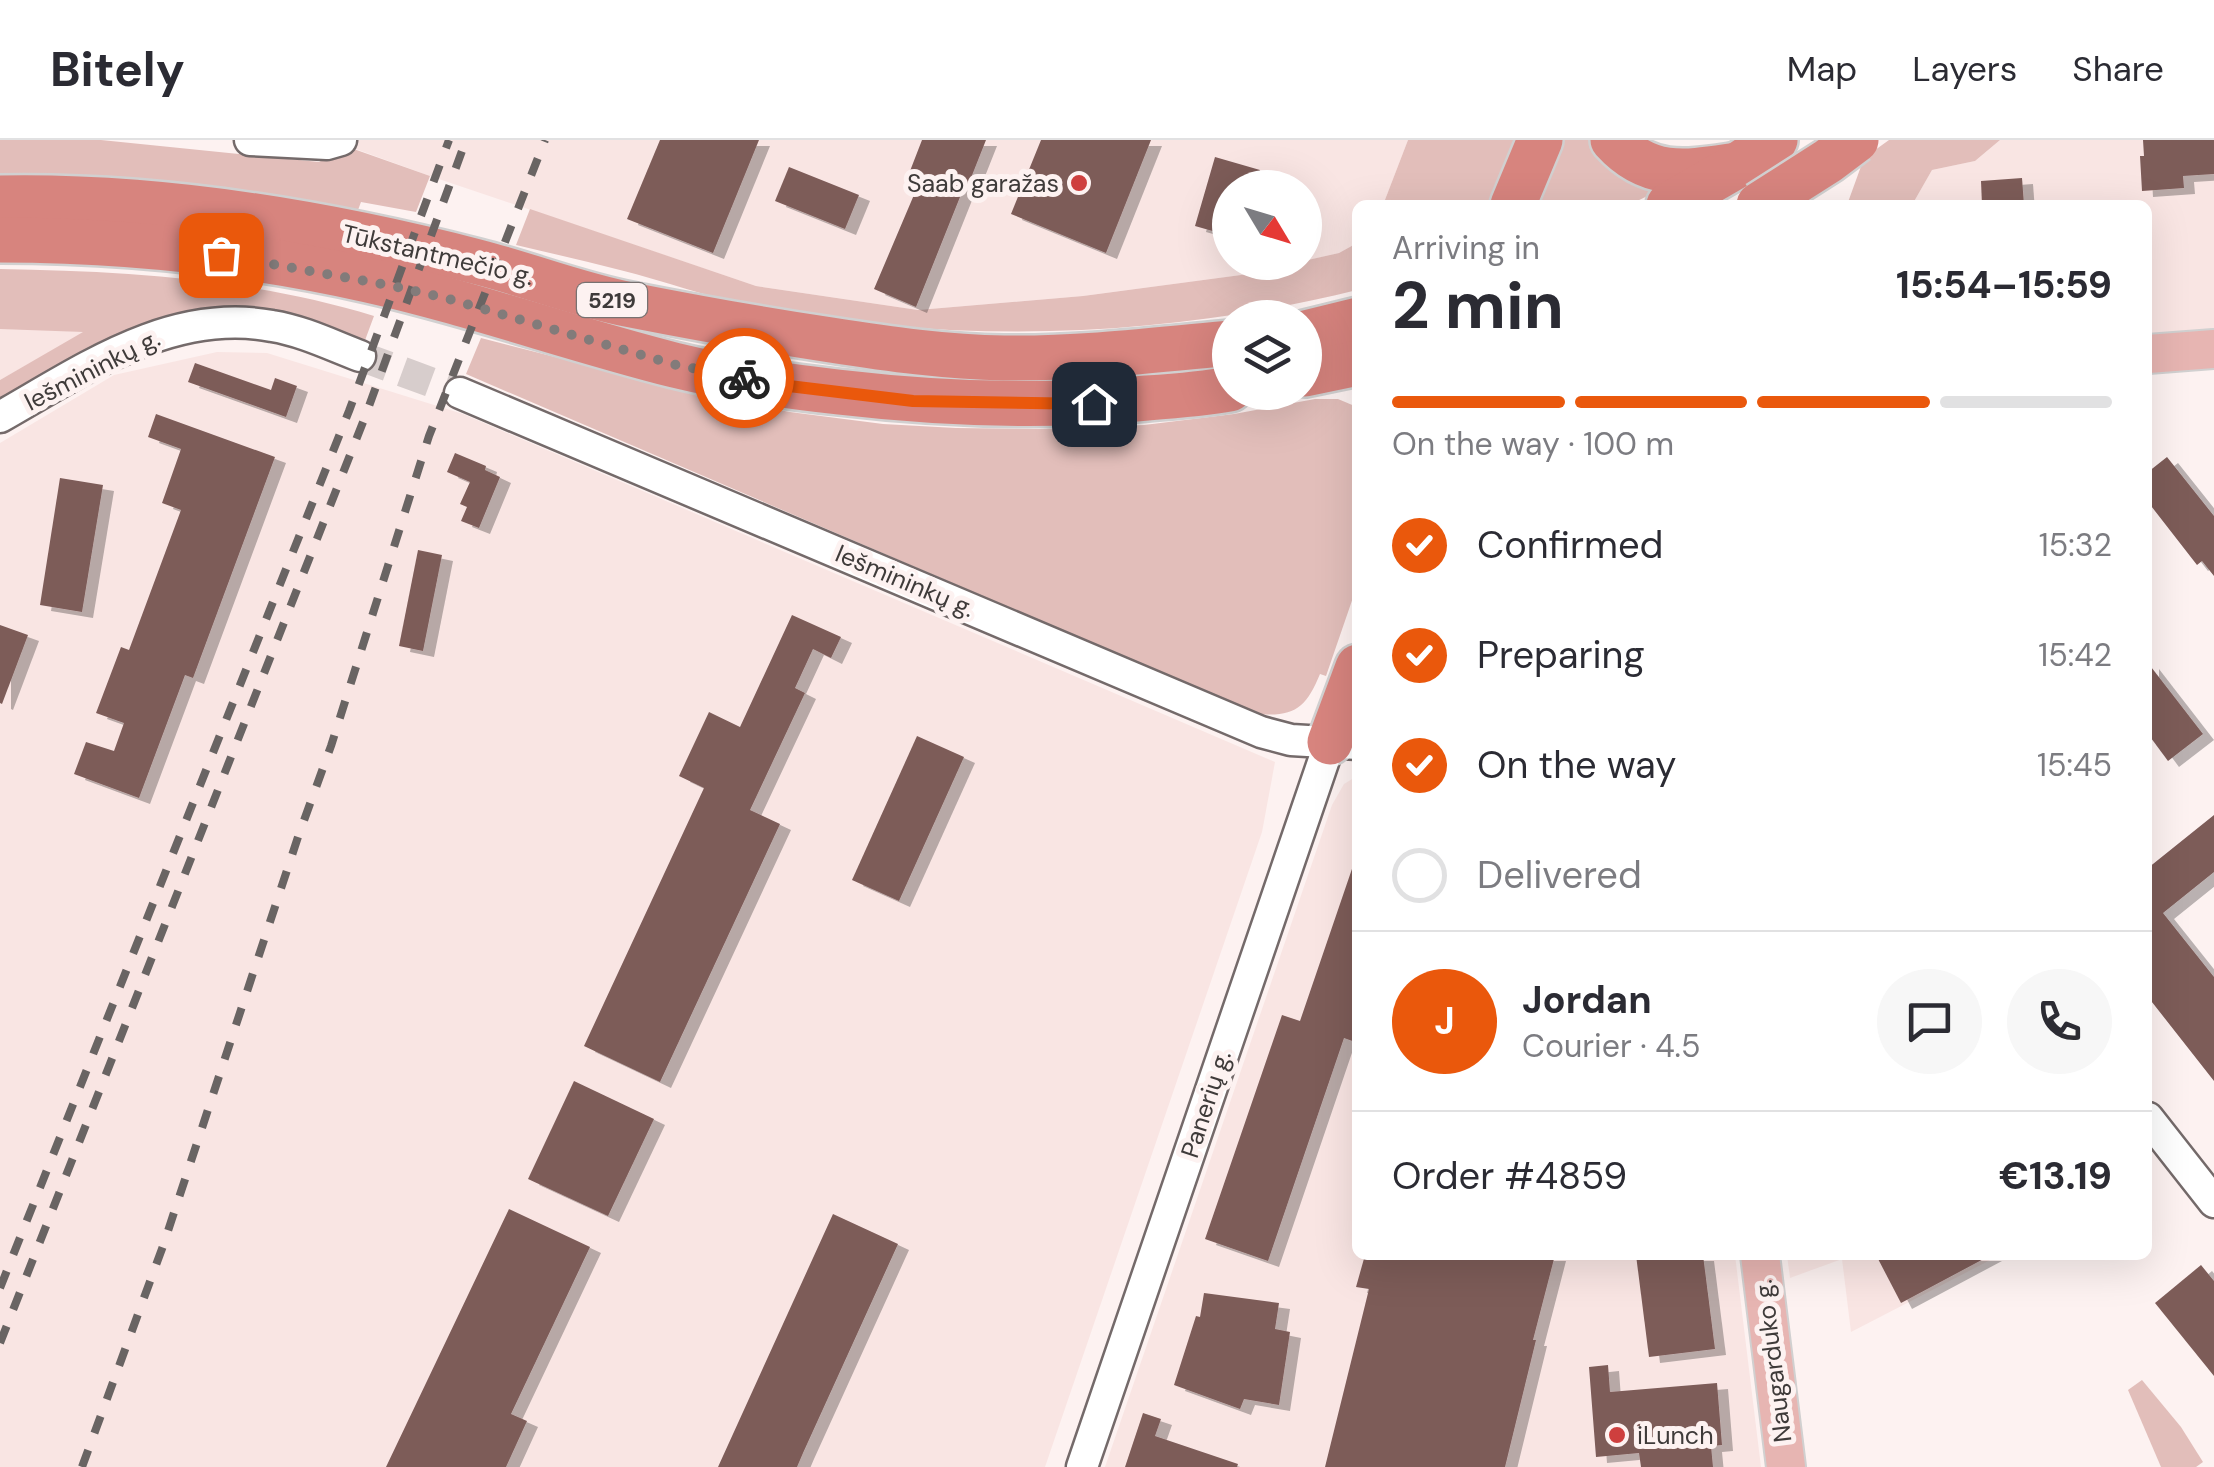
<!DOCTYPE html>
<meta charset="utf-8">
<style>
:root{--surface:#fff;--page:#f7f7f7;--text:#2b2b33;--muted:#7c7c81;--line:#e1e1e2;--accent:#ea580c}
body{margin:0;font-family:"DM Sans",sans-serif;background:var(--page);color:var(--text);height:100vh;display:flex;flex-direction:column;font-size:38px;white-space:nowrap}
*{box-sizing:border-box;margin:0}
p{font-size:32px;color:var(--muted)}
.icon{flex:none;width:55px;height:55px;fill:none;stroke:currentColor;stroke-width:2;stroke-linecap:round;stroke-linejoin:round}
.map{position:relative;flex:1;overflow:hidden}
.details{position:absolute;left:1352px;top:60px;width:800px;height:1060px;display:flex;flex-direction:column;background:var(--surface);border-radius:15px;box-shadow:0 10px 40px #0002}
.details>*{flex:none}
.needle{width:65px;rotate:128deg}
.controls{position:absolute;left:1212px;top:30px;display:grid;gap:20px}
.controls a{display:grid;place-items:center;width:110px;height:110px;border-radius:50%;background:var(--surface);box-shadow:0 10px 40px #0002;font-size:50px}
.pin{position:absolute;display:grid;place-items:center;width:85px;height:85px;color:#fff;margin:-42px;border-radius:20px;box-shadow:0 5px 15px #0006}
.courier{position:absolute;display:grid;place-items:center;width:100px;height:100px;margin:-50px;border:8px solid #ea580c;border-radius:50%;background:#fff;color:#222;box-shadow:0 2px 12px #0007}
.head em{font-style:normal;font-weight:700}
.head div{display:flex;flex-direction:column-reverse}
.head{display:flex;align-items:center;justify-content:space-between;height:170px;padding:0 40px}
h1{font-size:65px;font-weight:700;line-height:75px}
.bar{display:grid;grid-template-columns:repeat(4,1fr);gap:15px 10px;align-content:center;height:120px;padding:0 40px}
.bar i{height:12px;border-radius:8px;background:var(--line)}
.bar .active{background:var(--accent)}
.bar p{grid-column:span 4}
.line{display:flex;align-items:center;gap:25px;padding:0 40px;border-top:2px solid var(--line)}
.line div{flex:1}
.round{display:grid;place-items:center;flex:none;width:105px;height:105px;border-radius:52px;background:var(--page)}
ol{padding:0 40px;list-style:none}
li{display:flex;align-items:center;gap:30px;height:110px}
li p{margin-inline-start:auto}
li .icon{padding:10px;border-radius:50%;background:var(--accent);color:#fff;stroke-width:4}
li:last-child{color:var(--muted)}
li i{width:55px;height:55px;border:5px solid var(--line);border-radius:50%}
header{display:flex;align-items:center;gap:60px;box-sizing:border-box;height:140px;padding:0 50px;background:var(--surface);border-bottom:2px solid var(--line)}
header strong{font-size:48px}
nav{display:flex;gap:55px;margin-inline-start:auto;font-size:35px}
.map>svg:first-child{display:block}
.built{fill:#f9e5e3}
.green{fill:#e2beba}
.building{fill:#7d5c59;filter:url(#shadow)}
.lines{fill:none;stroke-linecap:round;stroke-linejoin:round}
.minor-tunnel{stroke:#d7cdcc;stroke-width:30;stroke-dasharray:30 15;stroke-linecap:butt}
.minor-casing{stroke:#746a6a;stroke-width:35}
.major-casing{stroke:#d1d0d0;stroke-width:42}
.highway-casing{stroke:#d1d0d0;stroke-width:50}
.minor{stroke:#fff;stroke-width:30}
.major{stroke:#e7b5b2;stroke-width:38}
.highway{stroke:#d7847e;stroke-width:45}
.rail{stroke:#696463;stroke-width:8;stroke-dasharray:18 18;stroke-linecap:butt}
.highway-bridge-casing{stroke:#d1d0d0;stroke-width:50;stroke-linecap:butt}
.highway-bridge{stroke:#d7847e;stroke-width:45}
.done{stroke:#827b7a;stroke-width:10;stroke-dasharray:0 18}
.route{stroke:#ea580c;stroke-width:12}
.poi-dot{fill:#ce3f3e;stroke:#fdf2f1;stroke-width:4}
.labels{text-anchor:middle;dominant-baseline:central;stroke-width:10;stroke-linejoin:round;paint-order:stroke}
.shield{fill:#fdf2f1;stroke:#787271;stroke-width:2.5}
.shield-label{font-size:22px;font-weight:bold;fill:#3f3b3a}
.poi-label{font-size:25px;fill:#3f3b3a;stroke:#fdf2f1;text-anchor:end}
.street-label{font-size:25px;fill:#3f3b3a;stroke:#fdf2f1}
</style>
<header>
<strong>Bitely</strong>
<nav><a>Map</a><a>Layers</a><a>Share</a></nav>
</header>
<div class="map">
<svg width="2214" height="1327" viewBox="0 0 2214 1327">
<defs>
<filter id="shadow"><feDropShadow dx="11" dy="6" stdDeviation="0" flood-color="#0004"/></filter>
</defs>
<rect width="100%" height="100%" fill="#fdf2f1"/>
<g class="built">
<path d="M331,0h1077l-25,65h-25l-1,38 -18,10 -34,8v-73h-75v74l68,1 -57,12 -158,21 -165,14 -162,-24 -326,-110z"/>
<path d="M2000,0h214v199l-66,5v-139h-236l20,-35 43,-9z"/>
<path d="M9,188l76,4 -85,48v-51z"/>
<path d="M217,212l50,1 196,61 812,348 -13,70 -217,635h-1045v-1024l114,-68z"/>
<path d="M1357,636l1,479h377l26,212h-656l227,-662 12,-21z"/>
<path d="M1787,1115h213l-149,77 -9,-73 -52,19z"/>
</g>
<g class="green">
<path d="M0,0h101l218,22 29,-15 82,29 -14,36 -55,-10 -3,8 -114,-19 -126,-14 -118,-2z"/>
<path d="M1408,0h115l-26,65h-114z"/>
<path d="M1555,0h42l75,44 -43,21h-100z"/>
<path d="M1889,0h111l-25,21 -43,9 -20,35h-65l17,-47z"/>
<path d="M530,69l226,77 162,24 165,-14 158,-21 98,-22 18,-10v47c-197,49 -404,55 -605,16 -45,-9 -88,-25 -132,-36 -35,-9 -70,-17 -104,-25z"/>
<path d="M0,129c126,2 253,10 374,47l-10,27 -99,-33 -265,92v-22l83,-48 -83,-3z"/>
<path d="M481,198l239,61 70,13 93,12 73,4 84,1 104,-4 90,-11 81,-15h23l19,8v179l-31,90 -6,-2c-14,34 -25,43 -63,40l-791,-340z"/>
<path d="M2142,1240l39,47 22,35 -7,5h-35l-33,-77z"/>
</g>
<g class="building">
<path d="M660,0h99l-46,113 -86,-34z"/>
<path d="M922,0h64l-21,53 -3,-1 -46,115 -42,-18 48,-113 -12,-5z"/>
<path d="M1041,0h110l-45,113 -95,-39z"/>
<path d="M2143,0h71v34l-31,2 1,12 -42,3 -2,-35h4z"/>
<path d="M1215,17l45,13 -6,18h-24v48l-35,-10z"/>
<path d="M789,27l70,28 -14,34 -70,-28z"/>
<path d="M2022,38l2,27h-42l-1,-24z"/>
<path d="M195,223l76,27 4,-12 22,8 -11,31 -98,-35z"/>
<path d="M156,274l119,43 -82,221 -8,-3 -46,123 -65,-24 12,-32 28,9 10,-28 -28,-10 25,-66 8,3 52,-140 -19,-7 19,-54 -33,-12z"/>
<path d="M455,313l31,13 -1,4 15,7 -21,51 -18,-7 6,-14 -7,-3 10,-22 -23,-10z"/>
<path d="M2167,317l47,59v60l-12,-15 -5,4 -49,-63v-30z"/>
<path d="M60,338l43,7 -21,127 -42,-7z"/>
<path d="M418,410l24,5 -19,96 -24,-5z"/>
<path d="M792,475l49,22 -10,21 -18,-9 -18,39 10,5 -55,117 30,14 -120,258 -76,-36 120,-258 -25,-12 30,-64 31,15z"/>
<path d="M0,485l28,10 -26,69 -2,-1z"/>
<path d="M2148,523l55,71 -35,27 -20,-27z"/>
<path d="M917,596l47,21 -65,144 -47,-21z"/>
<path d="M2214,675v57l-51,41 51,64v104l-66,-84v-129z"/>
<path d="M1354,723l4,1v179l-14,-5 -76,223 -63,-22 77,-224 18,6z"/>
<path d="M574,941l80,38 -46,97 -80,-37z"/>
<path d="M509,1069l81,38 -79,167 16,7 -21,46h-120z"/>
<path d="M833,1074l65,30 -95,209 -6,14h-79z"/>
<path d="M1365,1115h190l-22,85h3l-31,127h-180l44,-178 -13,-2z"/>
<path d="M1636,1115h67l12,94 -66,8z"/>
<path d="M1876,1115h115l-90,48z"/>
<path d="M2201,1125l13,16v95l-59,-73z"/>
<path d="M1204,1153l75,10 -4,26 15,3 -11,73 -35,-6 -4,10 -66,-24 22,-69 4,1z"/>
<path d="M1608,1225l2,27 107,-9 5,62 -11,1 2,21h-72l-2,-14 -43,4 -7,-90z"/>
<path d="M1143,1273l18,6 -6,17 83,28 -1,3h-112z"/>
</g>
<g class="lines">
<path class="minor-tunnel" d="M360,216l100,37"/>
<defs>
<g id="minor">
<path d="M250,0l77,4 14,-4"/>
<path d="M460,253l801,339 30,8 67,4"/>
<path d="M0,277c83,-47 171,-110 272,-91 31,5 59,19 88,30"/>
<path d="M2148,978l66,84"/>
<path d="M1082,1327l248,-725"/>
</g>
<g id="major">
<path d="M2148,214l66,-5"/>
<path d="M1760,1115l26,212"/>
</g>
<g id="highway">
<path d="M1613,0c37,41 76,32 125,25"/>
<path d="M0,58c160,-3 323,24 478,64 51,13 101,33 153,43 66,13 133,25 200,35 58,9 115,17 173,18 75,1 151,-8 226,-15"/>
<path d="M1513,65l27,-65"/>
<path d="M1669,65l69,-40 37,-25"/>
<path d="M0,100c123,0 247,13 368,40 103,23 203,59 306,85 53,13 109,21 164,27 103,12 206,16 309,6 28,-2 56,-4 83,-9"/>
<path d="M1305,193l53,-13"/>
<path d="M1305,234l53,-11"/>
<path d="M1330,602l28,-75"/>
</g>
</defs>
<use href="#minor" class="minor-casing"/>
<use href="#major" class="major-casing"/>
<use href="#highway" class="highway-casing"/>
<use href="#minor" class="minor"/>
<use href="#major" class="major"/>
<use href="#highway" class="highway"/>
<g class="rail">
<path d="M0,1148l349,-877 100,-271"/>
<path d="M0,1203l365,-926 101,-277"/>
<path d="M82,1327l81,-221 135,-409 33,-91 98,-310 116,-296"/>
</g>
<defs>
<path id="highway-bridge" d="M1759,65l69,-44 28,-21"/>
</defs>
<use href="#highway-bridge" class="highway-bridge-casing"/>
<use href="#highway-bridge" class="highway-bridge"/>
</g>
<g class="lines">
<path class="done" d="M221,115l172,31 56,13 227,66 68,13"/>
<path class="route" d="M744,238l45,8 124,15 181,3"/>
</g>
<g class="poi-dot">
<circle cx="1079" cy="43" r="10"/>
<circle cx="1617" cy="1295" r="10"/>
</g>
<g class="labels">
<rect class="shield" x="577" y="143" width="70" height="34" rx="8"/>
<g class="shield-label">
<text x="612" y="160">5219</text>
</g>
<g class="poi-label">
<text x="1059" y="43">Saab garažas</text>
<text x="1637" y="1295" text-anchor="start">iLunch</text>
</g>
<g class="street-label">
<text transform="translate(438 115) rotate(13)">Tūkstantmečio g.</text>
<text transform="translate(92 230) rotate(-27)">Iešmininkų g.</text>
<text transform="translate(905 441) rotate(23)">Iešmininkų g.</text>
<text transform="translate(1206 964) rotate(-72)">Panerių g.</text>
<text transform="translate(1773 1221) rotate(-97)">Naugarduko g.</text>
</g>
</g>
</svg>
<div class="controls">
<a><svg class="needle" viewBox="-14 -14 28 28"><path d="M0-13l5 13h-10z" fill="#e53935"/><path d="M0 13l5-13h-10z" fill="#7c7c81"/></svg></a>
<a><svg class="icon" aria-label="layers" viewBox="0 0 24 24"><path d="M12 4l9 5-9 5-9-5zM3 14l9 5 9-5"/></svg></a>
</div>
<div class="pin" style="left:221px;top:115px;background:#ea580c"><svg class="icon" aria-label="bag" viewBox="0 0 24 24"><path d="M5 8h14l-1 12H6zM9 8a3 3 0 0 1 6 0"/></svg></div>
<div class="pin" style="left:1094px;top:264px;background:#1f2937"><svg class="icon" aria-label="home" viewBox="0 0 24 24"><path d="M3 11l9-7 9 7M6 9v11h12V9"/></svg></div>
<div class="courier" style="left:744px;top:238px"><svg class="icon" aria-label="bike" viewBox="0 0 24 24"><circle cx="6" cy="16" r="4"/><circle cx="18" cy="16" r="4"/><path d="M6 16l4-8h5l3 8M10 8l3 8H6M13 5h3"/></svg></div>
<section class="details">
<div class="head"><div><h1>2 min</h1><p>Arriving in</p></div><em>15:54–15:59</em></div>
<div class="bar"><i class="active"></i><i class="active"></i><i class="active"></i><i></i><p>On the way · 100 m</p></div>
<ol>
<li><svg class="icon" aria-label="check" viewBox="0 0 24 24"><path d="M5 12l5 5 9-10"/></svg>Confirmed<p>15:32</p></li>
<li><svg class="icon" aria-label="check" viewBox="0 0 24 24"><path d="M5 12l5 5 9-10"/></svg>Preparing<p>15:42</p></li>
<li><svg class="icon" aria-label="check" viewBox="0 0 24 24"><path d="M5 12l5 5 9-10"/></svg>On the way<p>15:45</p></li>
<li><i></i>Delivered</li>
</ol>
<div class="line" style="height:180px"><b class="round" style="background:var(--accent);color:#fff">J</b><div><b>Jordan</b><p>Courier · 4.5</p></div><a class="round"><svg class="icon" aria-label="chat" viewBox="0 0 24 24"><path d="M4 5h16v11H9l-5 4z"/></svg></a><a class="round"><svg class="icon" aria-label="phone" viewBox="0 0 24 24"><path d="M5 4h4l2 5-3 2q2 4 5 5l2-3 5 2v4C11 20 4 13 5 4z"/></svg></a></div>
<div class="line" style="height:130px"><div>Order #4859</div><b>€13.19</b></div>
</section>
</div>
